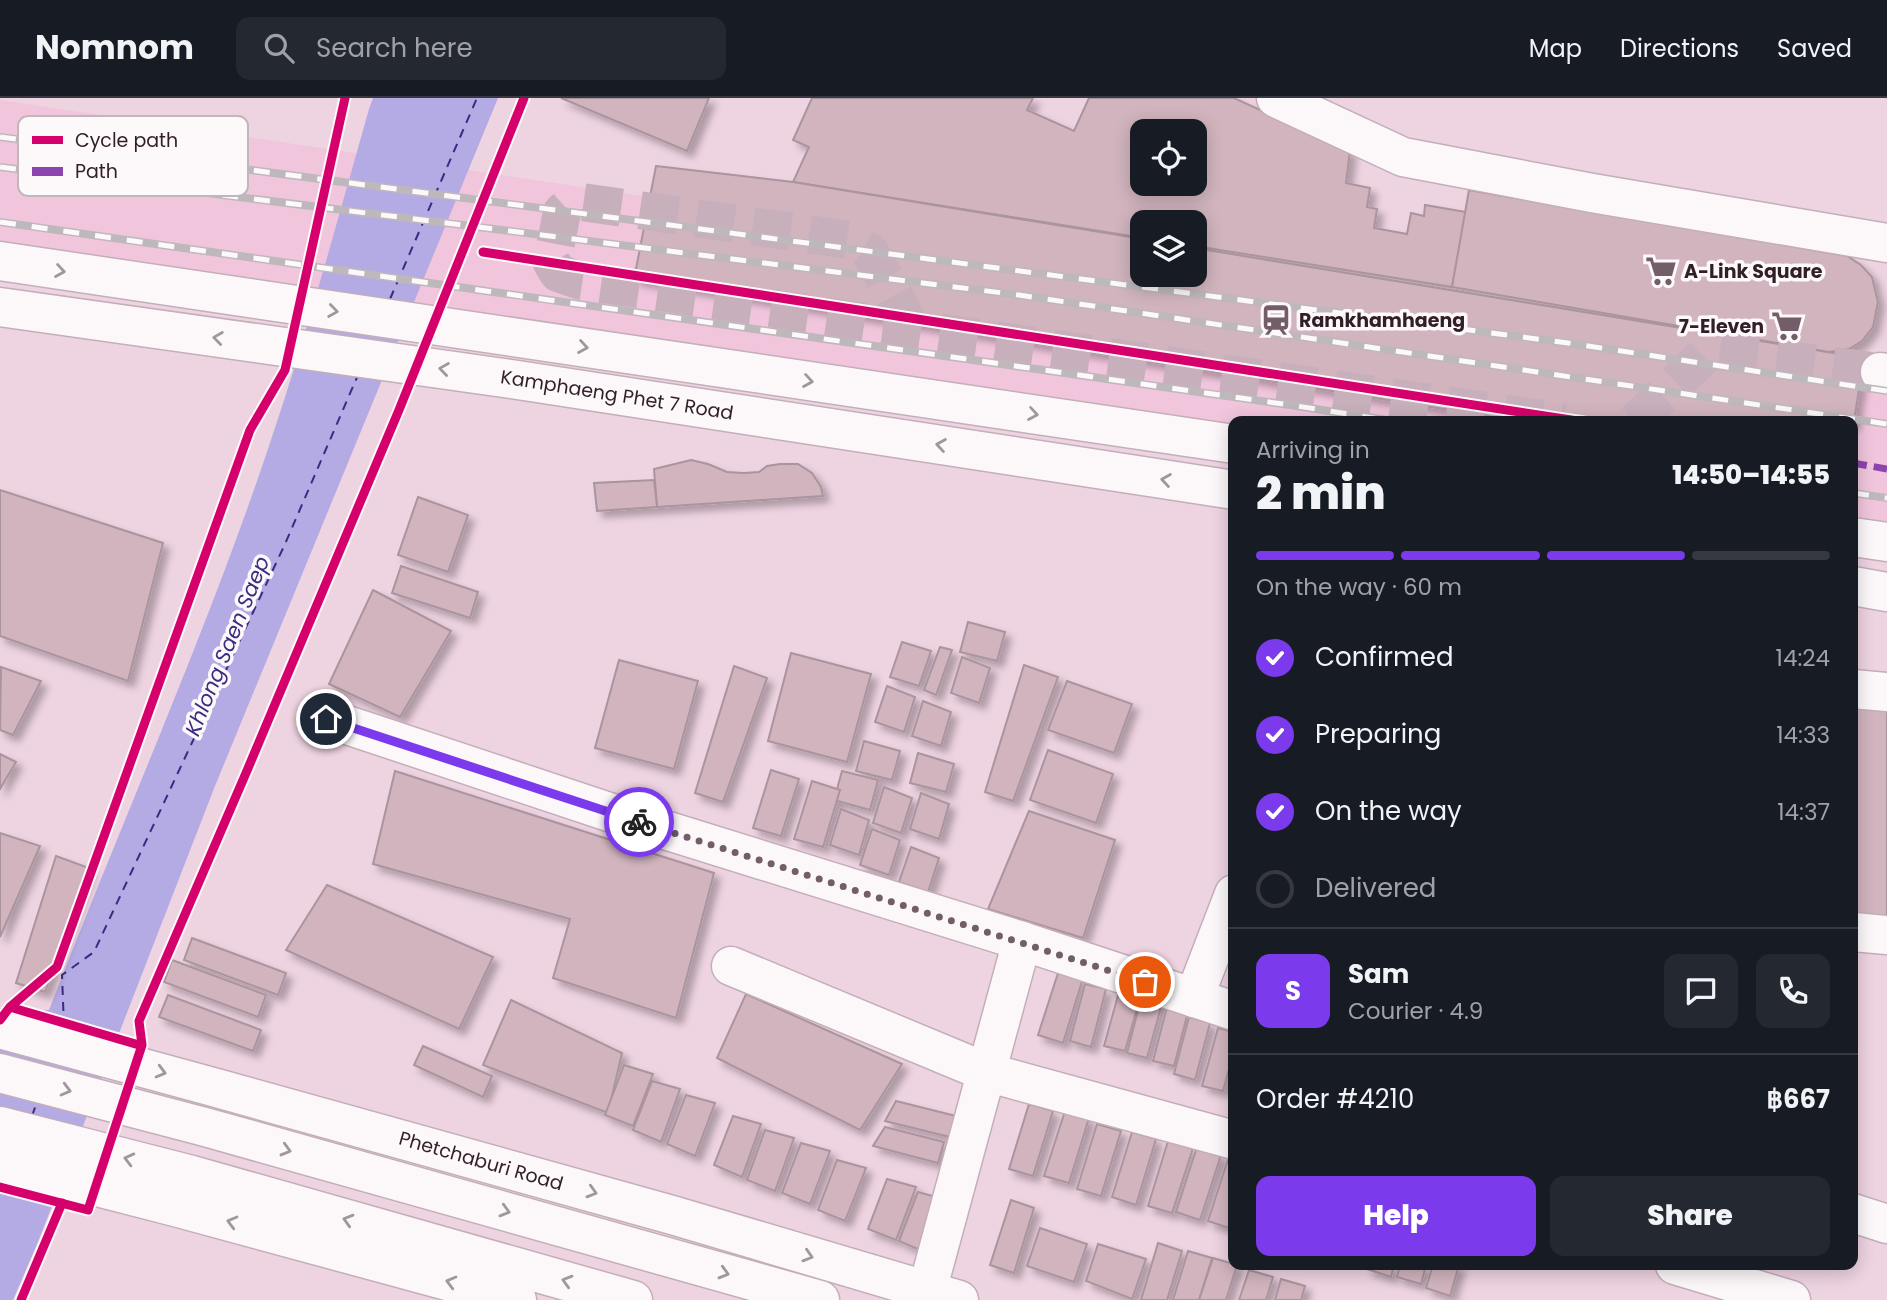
<!DOCTYPE html>
<meta charset="utf-8">
<style>
:root{--surface:#171b24;--page:#242831;--text:#f1f3f6;--muted:#9ea1a6;--line:#363941;--accent:#7c3aed}
body{margin:0;font-family:Poppins,sans-serif;background:var(--page);color:var(--text);height:100vh;display:flex;flex-direction:column;font-size:26px;white-space:nowrap}
*{box-sizing:border-box;margin:0}
p{font-size:23px;color:var(--muted)}
.icon{flex:none;width:38px;height:38px;fill:none;stroke:currentColor;stroke-width:2;stroke-linecap:round;stroke-linejoin:round}
.map{position:relative;flex:1;overflow:hidden}
.sheet{position:absolute;left:1228px;top:318px;width:630px;height:854px;display:flex;flex-direction:column;background:var(--surface);border-radius:14px;box-shadow:0 4px 18px #0003}
.sheet>*{flex:none}
.fabs{position:absolute;left:1130px;top:21px;display:grid;gap:14px}
.fabs a{display:grid;place-items:center;width:77px;height:77px;border-radius:14px;background:var(--surface);box-shadow:0 4px 18px #0003;font-size:35px}
.pin{position:absolute;display:grid;place-items:center;width:60px;height:60px;color:#fff;margin:-30px;border:4px solid #fff;border-radius:50%;box-shadow:0 2px 7px #0007}
.courier{position:absolute;display:grid;place-items:center;width:70px;height:70px;margin:-35px;border:5px solid #7c3aed;border-radius:50%;background:#fff;color:#222;box-shadow:0 2px 9px #0007}
.headline em{font-style:normal;font-weight:800}
.headline div{display:flex;flex-direction:column-reverse}
.headline{display:flex;align-items:center;justify-content:space-between;height:119px;padding:0 28px}
h1{font-size:46px;font-weight:800;line-height:52px}
.bar{display:grid;grid-template-columns:repeat(4,1fr);gap:10px 7px;align-content:center;height:84px;padding:0 28px}
.bar i{height:9px;border-radius:5px;background:var(--line)}
.bar .active{background:var(--accent)}
.bar p{grid-column:span 4}
.line{display:flex;align-items:center;gap:18px;padding:0 28px;border-top:2px solid var(--line)}
.line div{flex:1}
.round{display:grid;place-items:center;flex:none;width:74px;height:74px;border-radius:14px;background:var(--page)}
ol{padding:0 28px;list-style:none}
li{display:flex;align-items:center;gap:21px;height:77px}
li p{margin-inline-start:auto}
li .icon{padding:7px;border-radius:50%;background:var(--accent);color:#fff;stroke-width:4}
li:last-child{color:var(--muted)}
li i{width:38px;height:38px;border:4px solid var(--line);border-radius:50%}
.button{display:flex;gap:14px;margin-top:auto;padding:14px 28px}
.button a{flex:1;height:80px;border-radius:14px;background:var(--accent);color:#fff;font-size:28px;font-weight:800;line-height:80px;text-align:center}
.button a+a{background:var(--page);color:var(--text)}
header{display:flex;align-items:center;gap:42px;box-sizing:border-box;height:98px;padding:0 35px;background:var(--surface);border-bottom:2px solid var(--line)}
header strong{font-size:33px}
nav{display:flex;gap:38px;margin-inline-start:auto;font-size:24px}
.search{width:490px;height:63px;background:var(--page);display:flex;align-items:center;gap:18px;box-sizing:border-box;padding:0 24px;border-radius:14px;color:var(--muted);font-size:26px}
.map>svg:first-child{display:block}
.built{fill:#f1c6dd}
.water{fill:#b4aae4}
.lines{fill:none;stroke-linecap:round;stroke-linejoin:round}
.ferry{stroke:#3a2b83;stroke-width:2;stroke-dasharray:9 7;stroke-linecap:butt}
.building{fill:#d1b4be;stroke:#aa949d;stroke-width:2;fill-rule:evenodd;filter:url(#shadow)}
.minor-tunnel{stroke:#c8afbc;stroke-width:38;stroke-dasharray:38 19;stroke-linecap:butt}
.minor-casing{stroke:#c3aeb9;stroke-width:41}
.major-casing{stroke:#c3aeb9;stroke-width:41}
.minor{stroke:#fcf8fa;stroke-width:38}
.major{stroke:#fcf8fa;stroke-width:38}
.rail-casing{stroke:#beb8bc;stroke-width:8}
.rail{stroke:#fdf8fa;stroke-width:5;stroke-dasharray:16;stroke-linecap:butt}
.quiet{stroke:#8e44ad;stroke-width:7;stroke-dasharray:14 7;stroke-linecap:butt}
.cycleway-casing{stroke:#fdf8fa;stroke-width:13}
.cycleway{stroke:#d6006c;stroke-width:9}
.oneway{stroke:#a0969c}
.done{stroke:#725d69;stroke-width:7;stroke-dasharray:0 12.6}
.route{stroke:#7c3aed;stroke-width:9}
.labels{text-anchor:middle;dominant-baseline:central;stroke-width:7;stroke-linejoin:round;paint-order:stroke}
.poi-label{font-size:19px;font-weight:bold;fill:#301e28;stroke:#fdf8fa;text-anchor:start}
.street-label{font-size:19px;fill:#301e28;stroke:#fdf8fa}
.water-label{font-size:21px;font-style:italic;fill:#3a2b83;stroke:#fdf8fa}
.key{fill:#fdf8fa;stroke:#c0b7bb;stroke-width:2}
.key-label{font-size:19px;fill:#301e28}
</style>
<header>
<strong>Nomnom</strong>
<div class="search"><svg class="icon" aria-label="search" viewBox="0 0 24 24"><circle cx="10" cy="10" r="6"/><path d="M15 15l6 6"/></svg>Search here</div>
<nav><a>Map</a><a>Directions</a><a>Saved</a></nav>
</header>
<div class="map">
<svg width="1887" height="1202" viewBox="0 0 1887 1202">
<defs>
<filter id="shadow"><feDropShadow dx="6" dy="6" stdDeviation="3.5" flood-color="#0004"/></filter>
</defs>
<rect width="100%" height="100%" fill="#eed3e1"/>
<path class="built" d="M0,2l1143,171v4h27l717,107v152l-34,-5v-107h-619v15l-1234,-183z"/>
<path class="water" d="M373,0h125l-283,688 -177,456 -25,58h-13v-254l22,-34 27,-2c72,-187 155,-371 219,-561 38,-112 69,-227 101,-340z"/>
<g class="lines">
<g class="ferry">
<path d="M390,201l87,-201"/>
<path d="M64,929l-2,-52 32,-23 191,-408 73,-169"/>
<path d="M32,1018l5,-14"/>
<path d="M0,1091l3,-7"/>
</g>
</g>
<g class="building">
<path d="M561,0h148l-22,53z"/>
<path d="M812,0h221l-6,12 47,21 15,-33h145l116,53 -4,32 24,5 -3,19 10,2 -3,19 33,6 4,-21 13,3 1,-11 41,7 -14,75 -257,-41v-24h-52v16l-350,-56 16,-35 -16,-7zM1143,33h52v53h-52z"/>
<path d="M656,68l137,16 350,57v36h52v-27l669,110 -11,69v-5h-328l-891,-143z"/>
<path d="M1469,92l378,66 14,9 11,12 6,25 -5,25 -11,14 -13,8 -20,3 -377,-65z"/>
<path d="M691,362l17,4 19,8 17,1 15,-1 8,-6 13,-2h18l14,9 9,14 2,9 -166,11 -3,-38z"/>
<path d="M654,382l3,27 -60,4 -3,-28z"/>
<path d="M0,392l163,53 -35,138 -128,-45z"/>
<path d="M418,399l50,18 -20,57 -50,-17z"/>
<path d="M401,468l77,26 -8,26 -78,-25z"/>
<path d="M373,492l78,41 -51,86 -71,-33z"/>
<path d="M968,524l37,10 -8,29 -37,-9z"/>
<path d="M902,544l29,9 -12,35 -29,-9z"/>
<path d="M940,549l12,3 -16,45 -12,-5z"/>
<path d="M791,555l80,21 -24,88 -79,-21z"/>
<path d="M962,559l28,11 -11,35 -28,-10z"/>
<path d="M619,562l79,21 -24,88 -79,-21z"/>
<path d="M1024,567l34,12 -45,124 -28,-9z"/>
<path d="M734,568l33,12 -44,124 -28,-9z"/>
<path d="M1,569l40,14 -28,54 -13,-5z"/>
<path d="M1067,583l65,23 -18,49 -66,-23z"/>
<path d="M887,588l28,11 -11,35 -29,-10z"/>
<path d="M923,603l28,11 -10,34 -29,-10z"/>
<path d="M1853,607l34,3v214l-34,-3z"/>
<path d="M864,643l36,10 -8,29 -36,-9z"/>
<path d="M1048,652l65,24 -17,49 -66,-23z"/>
<path d="M918,655l36,11 -8,28 -36,-9z"/>
<path d="M0,656l16,8 -16,27z"/>
<path d="M771,672l28,9 -18,57 -28,-8z"/>
<path d="M395,673l319,102 -38,145 -123,-40 17,-59 -197,-55z"/>
<path d="M842,673l36,9 -8,30 -36,-10z"/>
<path d="M812,683l28,9 -17,57 -29,-8z"/>
<path d="M884,689l28,11 -11,35 -28,-10z"/>
<path d="M921,695l28,11 -10,35 -29,-10z"/>
<path d="M841,711l28,11 -10,35 -29,-10z"/>
<path d="M1029,713l86,29 -32,98 -95,-29z"/>
<path d="M872,731l28,11 -11,35 -29,-10z"/>
<path d="M0,735l40,13 -40,91z"/>
<path d="M911,749l28,11 -11,34 -29,-10z"/>
<path d="M56,758l33,12 -44,124 -29,-9z"/>
<path d="M327,787l166,72 -34,72 -173,-79z"/>
<path d="M192,840l94,35 -8,22 -94,-35z"/>
<path d="M172,862l94,35 -8,22 -94,-35z"/>
<path d="M1059,872l24,8 -20,65 -25,-8z"/>
<path d="M1085,886l21,5 -15,58 -21,-6z"/>
<path d="M1120,890l21,6 -16,57 -21,-5z"/>
<path d="M746,896l156,70 -42,66 -143,-72z"/>
<path d="M168,897l93,35 -8,21 -94,-34z"/>
<path d="M1142,897l21,5 -16,58 -20,-5z"/>
<path d="M511,902l111,53 -14,60 -125,-48z"/>
<path d="M1168,905l21,5 -15,58 -21,-5z"/>
<path d="M1189,919l21,6 -15,57 -21,-6z"/>
<path d="M1218,930l16,4v19l-11,40 -21,-5z"/>
<path d="M423,948l69,30 -9,21 -69,-32z"/>
<path d="M624,967l29,9 -20,52 -28,-11z"/>
<path d="M652,983l28,8 -19,53 -28,-12z"/>
<path d="M686,997l29,8 -20,53 -28,-12z"/>
<path d="M896,1003l60,15 -6,21 -65,-16z"/>
<path d="M1029,1006l24,7 -20,65 -24,-7z"/>
<path d="M1065,1013l24,7 -20,65 -25,-7z"/>
<path d="M733,1018l28,8 -19,53 -28,-12z"/>
<path d="M1097,1026l24,7 -20,65 -24,-7z"/>
<path d="M885,1029l59,15 -6,21 -65,-17z"/>
<path d="M765,1032l29,8 -19,53 -28,-11z"/>
<path d="M1132,1034l24,7 -20,66 -24,-8z"/>
<path d="M1168,1043l25,7 -21,65 -24,-7z"/>
<path d="M801,1045l29,8 -20,53 -28,-11z"/>
<path d="M1197,1049l24,8 -21,65 -24,-8z"/>
<path d="M1229,1058l5,2v65l-2,6 -24,-8z"/>
<path d="M837,1062l29,8 -21,53 -27,-11z"/>
<path d="M887,1081l29,8 -20,53 -28,-11z"/>
<path d="M918,1094l29,8 -20,53 -28,-12z"/>
<path d="M1011,1102l23,8 -20,65 -24,-8z"/>
<path d="M1040,1130l47,16 -13,38 -47,-16z"/>
<path d="M1158,1145l24,8 -15,49h-26z"/>
<path d="M1098,1146l48,15 -14,40 -46,-18z"/>
<path d="M1188,1153l24,7 -13,42h-26z"/>
<path d="M1213,1160l24,7 -11,35h-27z"/>
<path d="M1368,1167h26l-3,12 -24,-8z"/>
<path d="M1400,1167h26l-5,19 -24,-7z"/>
<path d="M1433,1167h26l-9,31 -24,-8z"/>
<path d="M1249,1172l24,7 -7,23h-27z"/>
<path d="M1281,1181l24,7 -4,14h-26z"/>
</g>
<g class="lines">
<g class="minor-tunnel">
<path d="M912,231l-42,-77 -21,-12 -267,-38 -12,3 -8,7 -10,51 6,10 23,8 983,141"/>
<path d="M1635,324l75,-72 170,22"/>
</g>
<defs>
<g id="minor">
<path d="M1276,0l127,59 189,36 295,50"/>
<path d="M0,163l1234,183"/>
<path d="M0,209l511,72 723,111"/>
<path d="M1880,274l7,1"/>
<path d="M1853,439l34,5"/>
<path d="M1853,488l34,6"/>
<path d="M1853,591l34,3"/>
<path d="M326,620l307,102 389,121"/>
<path d="M1853,834l34,3"/>
<path d="M731,868l255,106 248,68"/>
<path d="M1194,900l40,-104"/>
<path d="M1853,1115l34,11"/>
<path d="M1675,1167l116,35"/>
<path d="M927,1193l95,-350 212,70"/>
</g>
<g id="major">
<path d="M0,931l213,58 459,128 287,85"/>
<path d="M0,975l205,54 615,173"/>
<path d="M0,1028l192,49 441,125"/>
<path d="M0,1064l175,45 342,93"/>
</g>
</defs>
<use href="#minor" class="minor-casing"/>
<use href="#major" class="major-casing"/>
<use href="#minor" class="minor"/>
<use href="#major" class="major"/>
<defs>
<g id="rail">
<path d="M0,39l1568,206 319,48"/>
<path d="M0,69l1019,128 868,129"/>
<path d="M0,124l1290,183 110,17"/>
<path d="M1853,395l34,5"/>
</g>
</defs>
<use href="#rail" class="rail-casing"/>
<use href="#rail" class="rail"/>
<path class="quiet" d="M1853,365l34,6"/>
<defs>
<g id="cycleway">
<path d="M483,154l1101,170"/>
<path d="M13,910l126,37"/>
<path d="M0,922l10,-13 47,-40 193,-537 35,-60 60,-272"/>
<path d="M0,1089l88,23 54,-165 -3,-24 107,-248 153,-363 125,-312"/>
<path d="M21,1202l41,-97"/>
</g>
</defs>
<use href="#cycleway" class="cycleway-casing"/>
<use href="#cycleway" class="cycleway"/>
</g>
<defs><path id="oneway-chevron" d="M-2-3.5L2.5 0L-2 3.5" fill="none" stroke-width="1.6" stroke-linecap="round" stroke-linejoin="round" transform="scale(1.75)"/></defs>
<g class="oneway">
<use href="#oneway-chevron" transform="translate(60 173) rotate(9)"/>
<use href="#oneway-chevron" transform="translate(333 213) rotate(8)"/>
<use href="#oneway-chevron" transform="translate(218 240) rotate(-172)"/>
<use href="#oneway-chevron" transform="translate(583 249) rotate(9)"/>
<use href="#oneway-chevron" transform="translate(444 271) rotate(-172)"/>
<use href="#oneway-chevron" transform="translate(808 283) rotate(9)"/>
<use href="#oneway-chevron" transform="translate(1033 316) rotate(9)"/>
<use href="#oneway-chevron" transform="translate(941 347) rotate(-171)"/>
<use href="#oneway-chevron" transform="translate(1166 382) rotate(-171)"/>
<use href="#oneway-chevron" transform="translate(161 974) rotate(15)"/>
<use href="#oneway-chevron" transform="translate(66 992) rotate(15)"/>
<use href="#oneway-chevron" transform="translate(286 1052) rotate(16)"/>
<use href="#oneway-chevron" transform="translate(129 1061) rotate(-166)"/>
<use href="#oneway-chevron" transform="translate(592 1094) rotate(16)"/>
<use href="#oneway-chevron" transform="translate(505 1113) rotate(16)"/>
<use href="#oneway-chevron" transform="translate(348 1122) rotate(-164)"/>
<use href="#oneway-chevron" transform="translate(232 1124) rotate(-165)"/>
<use href="#oneway-chevron" transform="translate(808 1158) rotate(17)"/>
<use href="#oneway-chevron" transform="translate(724 1175) rotate(16)"/>
<use href="#oneway-chevron" transform="translate(567 1183) rotate(-164)"/>
<use href="#oneway-chevron" transform="translate(451 1184) rotate(-165)"/>
</g>
<g class="lines">
<path class="done" d="M639,724l506,160"/>
<path class="route" d="M326,621l313,103"/>
</g>
<defs>
<symbol id="supermarket-bare" viewBox="-9 -9 18 18"><path d="M-6-5.5h2.5l.6 2H6L4.5 2H-2.5L-4.4-4H-6ZM-1.5 3.2a1.3 1.3 0 1 0 .1 0ZM3 3.2a1.3 1.3 0 1 0 .1 0Z" fill="#725d69" stroke="#fdf8fa" stroke-width="2.5" paint-order="stroke"/></symbol>
<symbol id="station-bare" viewBox="-9 -9 18 18"><path d="M-3-6H3Q5-6 5-4V2Q5 4 3 4L4.5 6H3L1.5 4h-3L-3 6H-4.5L-3 4Q-5 4-5 2V-4Q-5-6-3-6ZM-3.5-4v3h7v-3ZM-3.5 1v1.5H-2V1ZM2 1v1.5H3.5V1Z" fill="#725d69" stroke="#fdf8fa" stroke-width="2.5" paint-order="stroke"/></symbol>
</defs>
<g fill-rule="evenodd">
<use href="#supermarket-bare" x="1639" y="151" width="44" height="44"/>
<use href="#station-bare" x="1254" y="200" width="44" height="44"/>
<use href="#supermarket-bare" x="1765" y="206" width="44" height="44"/>
</g>
<g class="labels">
<g class="poi-label">
<text x="1684" y="173">A-Link Square</text>
<text x="1299" y="222">Ramkhamhaeng</text>
<text x="1764" y="228" text-anchor="end">7-Eleven</text>
</g>
<g class="street-label">
<text transform="translate(617 297) rotate(9)">Kamphaeng Phet 7 Road</text>
<text transform="translate(481 1063) rotate(16)">Phetchaburi Road</text>
</g>
<g class="water-label">
<text transform="translate(227 548) rotate(-68)">Khlong Saen Saep</text>
</g>
</g>
<rect x="18" y="18" width="230" height="80" rx="10" class="key"/>
<rect x="32" y="38" width="31" height="8" fill="#d6006c"/>
<rect x="32" y="69" width="31" height="9" fill="#8e44ad"/>
<g class="key-label">
<text x="75" y="49">Cycle path</text>
<text x="75" y="80">Path</text>
</g>
</svg>
<div class="fabs">
<a><svg class="icon" aria-label="locate" viewBox="0 0 24 24"><circle cx="12" cy="12" r="6"/><path d="M12 2v4M12 18v4M2 12h4M18 12h4"/></svg></a>
<a><svg class="icon" aria-label="layers" viewBox="0 0 24 24"><path d="M12 4l9 5-9 5-9-5zM3 14l9 5 9-5"/></svg></a>
</div>
<div class="pin" style="left:1145px;top:884px;background:#ea580c"><svg class="icon" aria-label="bag" viewBox="0 0 24 24"><path d="M5 8h14l-1 12H6zM9 8a3 3 0 0 1 6 0"/></svg></div>
<div class="pin" style="left:326px;top:621px;background:#1f2937"><svg class="icon" aria-label="home" viewBox="0 0 24 24"><path d="M3 11l9-7 9 7M6 9v11h12V9"/></svg></div>
<div class="courier" style="left:639px;top:724px"><svg class="icon" aria-label="bike" viewBox="0 0 24 24"><circle cx="6" cy="16" r="4"/><circle cx="18" cy="16" r="4"/><path d="M6 16l4-8h5l3 8M10 8l3 8H6M13 5h3"/></svg></div>
<section class="sheet">
<div class="headline"><div><h1>2 min</h1><p>Arriving in</p></div><em>14:50–14:55</em></div>
<div class="bar"><i class="active"></i><i class="active"></i><i class="active"></i><i></i><p>On the way · 60 m</p></div>
<ol>
<li><svg class="icon" aria-label="check" viewBox="0 0 24 24"><path d="M5 12l5 5 9-10"/></svg>Confirmed<p>14:24</p></li>
<li><svg class="icon" aria-label="check" viewBox="0 0 24 24"><path d="M5 12l5 5 9-10"/></svg>Preparing<p>14:33</p></li>
<li><svg class="icon" aria-label="check" viewBox="0 0 24 24"><path d="M5 12l5 5 9-10"/></svg>On the way<p>14:37</p></li>
<li><i></i>Delivered</li>
</ol>
<div class="line" style="height:126px"><b class="round" style="background:var(--accent);color:#fff">S</b><div><b>Sam</b><p>Courier · 4.9</p></div><a class="round"><svg class="icon" aria-label="chat" viewBox="0 0 24 24"><path d="M4 5h16v11H9l-5 4z"/></svg></a><a class="round"><svg class="icon" aria-label="phone" viewBox="0 0 24 24"><path d="M5 4h4l2 5-3 2q2 4 5 5l2-3 5 2v4C11 20 4 13 5 4z"/></svg></a></div>
<div class="line" style="height:91px"><div>Order #4210</div><b>฿667</b></div>
<div class="button"><a>Help</a><a>Share</a></div>
</section>
</div>
